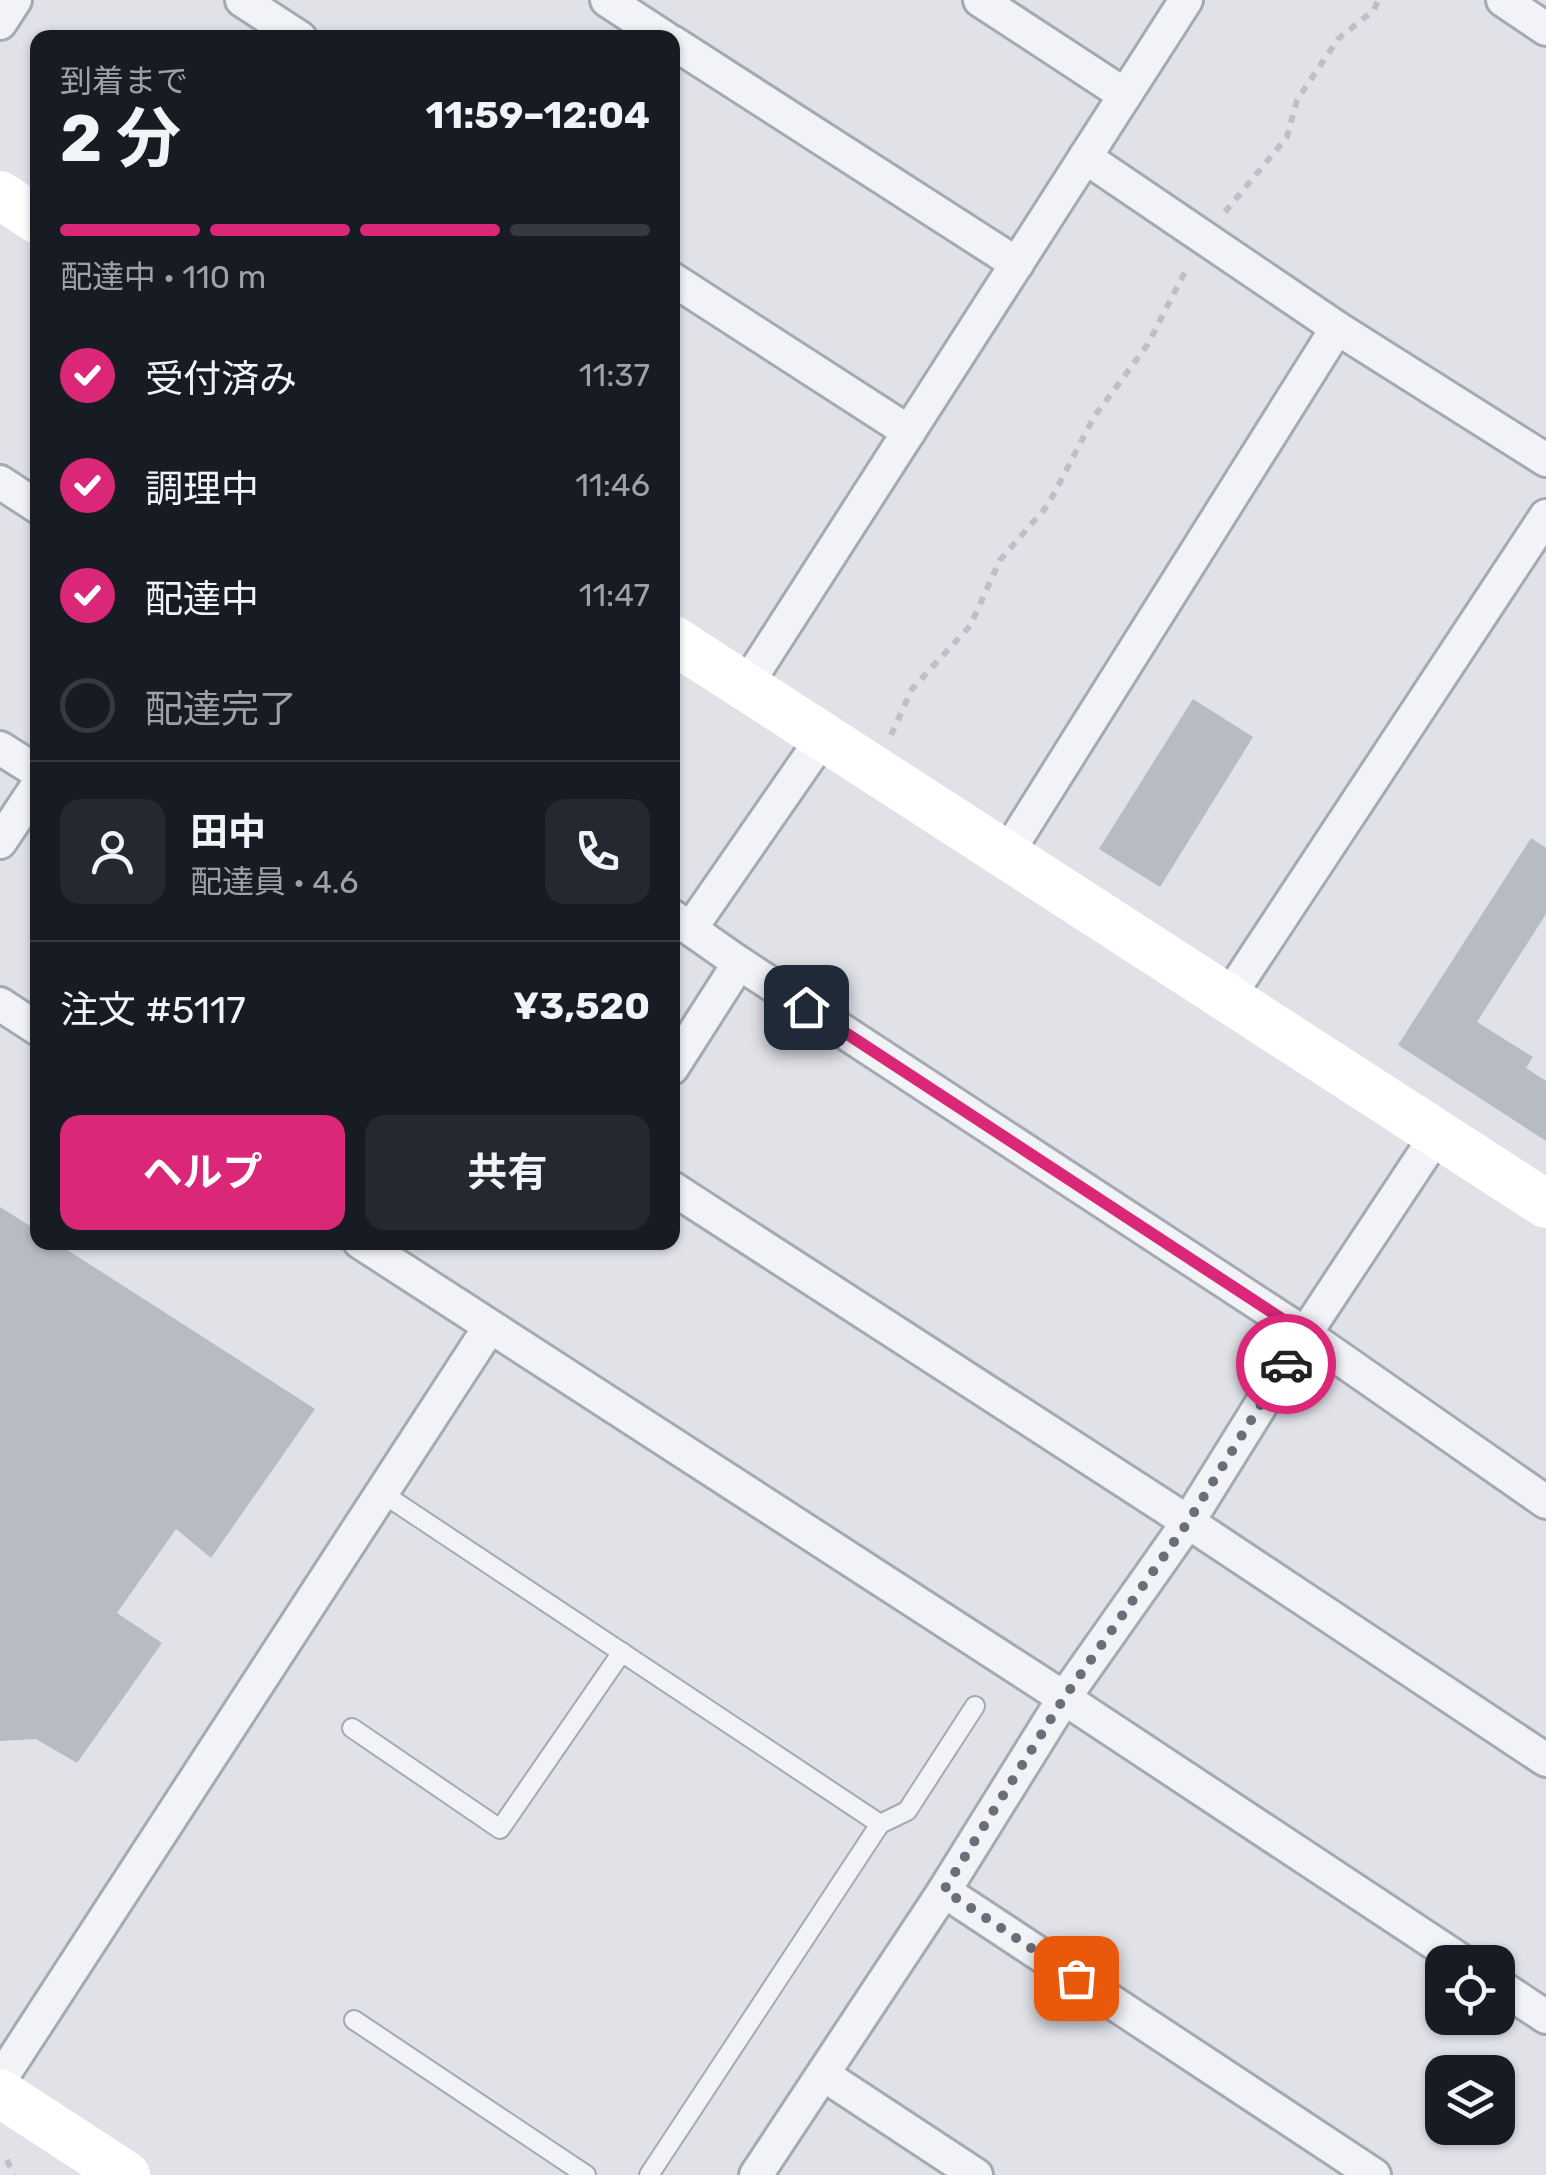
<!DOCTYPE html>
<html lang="ja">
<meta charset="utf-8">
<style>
:root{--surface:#171b24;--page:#242831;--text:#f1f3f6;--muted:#9ea1a6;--line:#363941;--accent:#db2777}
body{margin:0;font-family:Rubik,"Noto Sans JP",sans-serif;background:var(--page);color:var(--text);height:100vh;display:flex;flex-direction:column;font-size:38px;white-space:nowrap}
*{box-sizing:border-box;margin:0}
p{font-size:32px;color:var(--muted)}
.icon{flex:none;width:55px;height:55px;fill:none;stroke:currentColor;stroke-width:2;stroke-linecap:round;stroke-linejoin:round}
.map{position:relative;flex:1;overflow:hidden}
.panel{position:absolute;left:30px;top:30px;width:650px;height:1220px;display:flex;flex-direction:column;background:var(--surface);border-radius:20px;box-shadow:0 2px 8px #0004}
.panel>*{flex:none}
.tools{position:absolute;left:1425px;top:1945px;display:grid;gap:20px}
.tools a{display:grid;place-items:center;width:90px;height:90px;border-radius:20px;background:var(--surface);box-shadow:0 2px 8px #0004;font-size:50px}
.pin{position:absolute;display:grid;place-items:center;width:85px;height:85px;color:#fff;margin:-42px;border-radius:20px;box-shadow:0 5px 15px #0006}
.courier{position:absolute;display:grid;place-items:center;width:100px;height:100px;margin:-50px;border:8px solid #db2777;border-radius:50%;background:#fff;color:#222;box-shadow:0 2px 12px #0007}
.headline em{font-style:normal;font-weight:700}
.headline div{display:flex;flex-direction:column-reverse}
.headline{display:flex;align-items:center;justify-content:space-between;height:170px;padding:0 30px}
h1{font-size:65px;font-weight:700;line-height:75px}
.bar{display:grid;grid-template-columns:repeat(4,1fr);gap:15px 10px;align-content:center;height:120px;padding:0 30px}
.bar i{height:12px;border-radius:8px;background:var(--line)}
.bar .current{background:var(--accent)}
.bar p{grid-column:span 4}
.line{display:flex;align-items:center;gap:25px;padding:0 30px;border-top:2px solid var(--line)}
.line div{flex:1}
.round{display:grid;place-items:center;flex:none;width:105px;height:105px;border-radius:20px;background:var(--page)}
ol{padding:0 30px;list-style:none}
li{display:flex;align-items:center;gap:30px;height:110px}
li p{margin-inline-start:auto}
li .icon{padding:10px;border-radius:50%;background:var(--accent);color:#fff;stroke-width:4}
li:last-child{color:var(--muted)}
li i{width:55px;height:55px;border:5px solid var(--line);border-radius:50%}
.primary-button{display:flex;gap:20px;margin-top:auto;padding:20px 30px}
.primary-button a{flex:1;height:115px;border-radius:20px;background:var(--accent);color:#fff;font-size:40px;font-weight:700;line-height:115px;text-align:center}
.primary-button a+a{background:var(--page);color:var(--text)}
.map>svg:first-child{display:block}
.building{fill:#b7bbc4}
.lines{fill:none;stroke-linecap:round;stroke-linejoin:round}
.lane-casing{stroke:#a5a9b2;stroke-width:22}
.street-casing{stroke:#a5a9b2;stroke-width:38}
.path{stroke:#bec0c6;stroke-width:6;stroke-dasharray:8 8;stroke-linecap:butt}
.lane{stroke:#f2f3f6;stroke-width:18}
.street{stroke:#f2f3f6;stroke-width:32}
.secondary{stroke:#fff;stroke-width:48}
.done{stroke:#696e7a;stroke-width:10;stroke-dasharray:0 18}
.route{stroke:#db2777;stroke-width:12}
</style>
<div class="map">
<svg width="1546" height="2175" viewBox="0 0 1546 2175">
<rect width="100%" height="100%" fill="#e0e2e8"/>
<g class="building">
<path d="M1193,699l60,38 -93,150 -61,-38z"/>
<path d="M1531,838l15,10v66l-69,108 56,35 -7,11 20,13v60l-148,-96z"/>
<path d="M0,1207l38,24v11h17l260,167 -104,149 -35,-29 -59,84 45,30 -85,120 -41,-24 -36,2z"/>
</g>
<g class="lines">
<defs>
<g id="lane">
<path d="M382,1493l498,331 -231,351"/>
<path d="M352,1728l148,101 122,-177"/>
<path d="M880,1824l27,-13 68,-105"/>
<path d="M354,2020l232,155"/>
</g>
<g id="street">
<path d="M242,0l58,38"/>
<path d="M607,0l58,38"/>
<path d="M980,0l145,95"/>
<path d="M1503,0l43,29"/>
<path d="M0,23l15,-23"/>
<path d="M672,42l345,222"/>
<path d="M1085,157l252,171 209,132"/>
<path d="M672,279l237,153"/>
<path d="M0,482l38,25"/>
<path d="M745,687l441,-687"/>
<path d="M0,748l38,24"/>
<path d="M0,842l38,-57"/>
<path d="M1006,855l331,-527"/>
<path d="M672,916l67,47 566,371 241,168"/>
<path d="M691,928l133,-192"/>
<path d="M1228,998l318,-482"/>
<path d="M0,1004l38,25"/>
<path d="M672,1068l67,-105"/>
<path d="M672,1188l516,334 358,238"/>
<path d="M360,1242l704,456 399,264"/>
<path d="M944,1891l430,284"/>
<path d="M1498,1985l48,32"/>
<path d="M824,2075l152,100"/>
<path d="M0,2080l489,-752"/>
<path d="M756,2175l188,-284 120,-193 124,-176 117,-188 133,-201"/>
</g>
</defs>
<use href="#lane" class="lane-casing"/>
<use href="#street" class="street-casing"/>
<g class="path">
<path d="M1225,212l62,-75 10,-37 41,-61 36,-29 4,-10"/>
<path d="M891,735l21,-46 58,-63 30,-66 48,-55 46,-88 54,-73 39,-76"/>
<path d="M7,2160l7,15"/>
</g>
<use href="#lane" class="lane"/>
<use href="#street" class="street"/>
<g class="secondary">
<path d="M0,195l38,25"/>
<path d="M672,639l874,565"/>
<path d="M0,2093l126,82"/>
</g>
</g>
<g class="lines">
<path class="done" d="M1076,1978l-132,-88 120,-192 124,-176 98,-158"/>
<path class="route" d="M806,1007l499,327 -19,30"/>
</g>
</svg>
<div class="tools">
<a><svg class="icon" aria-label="locate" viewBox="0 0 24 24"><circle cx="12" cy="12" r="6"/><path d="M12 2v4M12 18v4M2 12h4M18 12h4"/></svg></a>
<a><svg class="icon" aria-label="layers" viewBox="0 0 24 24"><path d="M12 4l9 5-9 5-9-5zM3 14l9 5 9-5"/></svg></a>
</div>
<div class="pin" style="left:1076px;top:1978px;background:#ea580c"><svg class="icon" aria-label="bag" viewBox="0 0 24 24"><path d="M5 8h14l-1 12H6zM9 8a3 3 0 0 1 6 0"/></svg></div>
<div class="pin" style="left:806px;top:1007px;background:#1f2937"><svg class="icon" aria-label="home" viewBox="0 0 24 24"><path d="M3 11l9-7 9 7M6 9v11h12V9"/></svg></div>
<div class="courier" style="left:1286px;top:1364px"><svg class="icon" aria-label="car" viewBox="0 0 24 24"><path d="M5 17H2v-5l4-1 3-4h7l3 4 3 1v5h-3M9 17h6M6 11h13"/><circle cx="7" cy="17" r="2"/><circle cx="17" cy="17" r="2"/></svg></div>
<section class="panel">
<div class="headline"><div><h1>2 分</h1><p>到着まで</p></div><em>11:59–12:04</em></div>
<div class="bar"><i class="current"></i><i class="current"></i><i class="current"></i><i></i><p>配達中 · 110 m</p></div>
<ol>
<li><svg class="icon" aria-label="check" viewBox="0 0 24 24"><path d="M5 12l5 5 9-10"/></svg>受付済み<p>11:37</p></li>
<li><svg class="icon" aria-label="check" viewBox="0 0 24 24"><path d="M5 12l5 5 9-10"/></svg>調理中<p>11:46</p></li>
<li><svg class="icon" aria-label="check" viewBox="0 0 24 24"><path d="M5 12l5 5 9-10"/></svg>配達中<p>11:47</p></li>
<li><i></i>配達完了</li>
</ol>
<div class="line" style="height:180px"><a class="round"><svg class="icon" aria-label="person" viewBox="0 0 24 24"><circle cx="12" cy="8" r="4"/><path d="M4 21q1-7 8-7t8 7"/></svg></a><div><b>田中</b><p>配達員 · 4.6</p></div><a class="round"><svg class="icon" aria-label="phone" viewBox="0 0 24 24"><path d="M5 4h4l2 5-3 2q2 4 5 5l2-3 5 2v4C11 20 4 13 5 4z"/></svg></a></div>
<div class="line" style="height:130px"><div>注文 #5117</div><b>¥3,520</b></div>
<div class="primary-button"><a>ヘルプ</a><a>共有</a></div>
</section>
</div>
